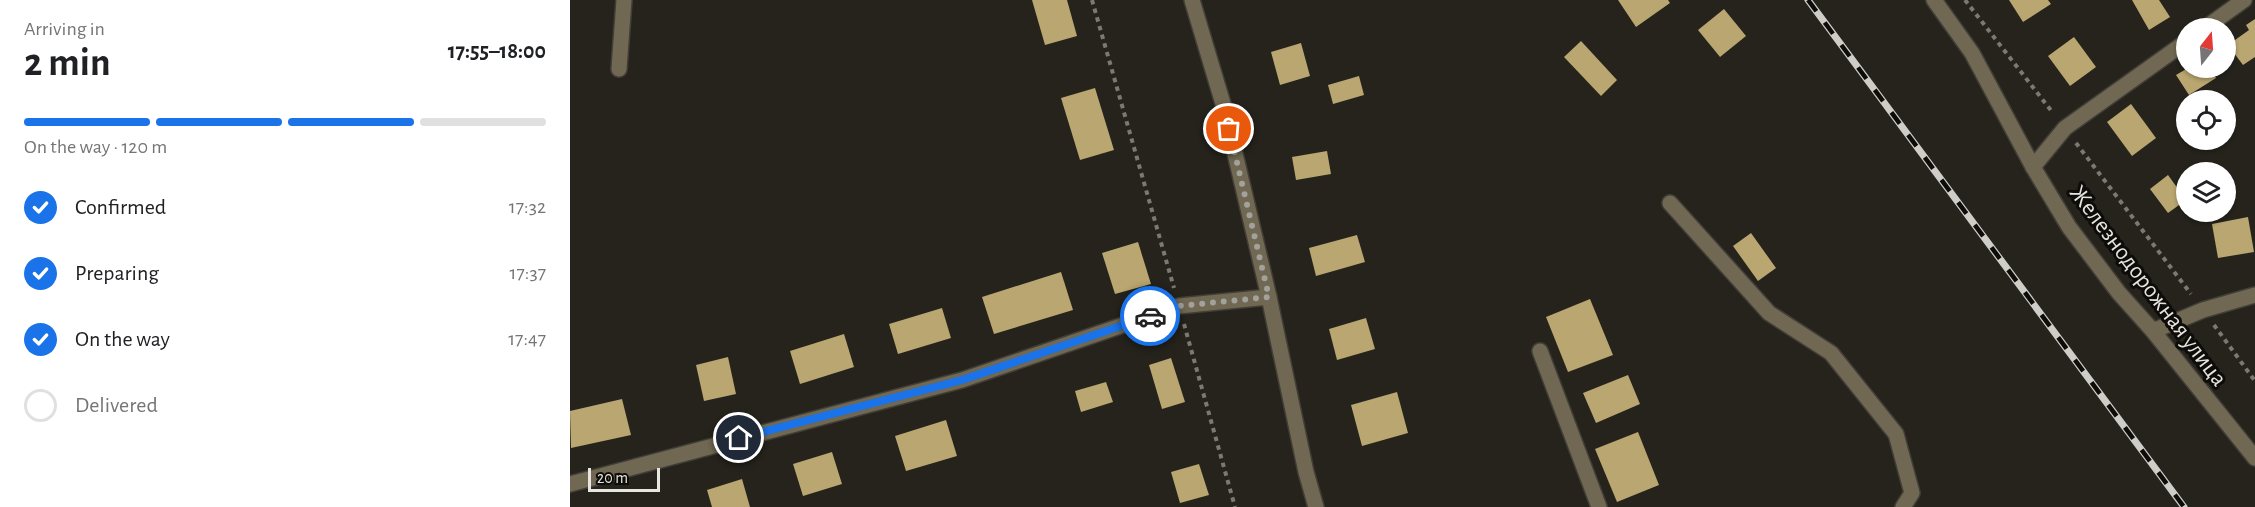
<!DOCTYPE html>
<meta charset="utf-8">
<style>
:root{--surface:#fff;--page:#f2f2f2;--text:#202124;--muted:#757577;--line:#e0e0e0;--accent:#1a73e8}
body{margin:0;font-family:"Alegreya Sans",sans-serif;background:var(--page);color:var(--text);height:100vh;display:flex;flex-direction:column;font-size:22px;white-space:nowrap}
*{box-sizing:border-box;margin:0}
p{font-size:20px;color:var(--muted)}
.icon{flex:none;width:33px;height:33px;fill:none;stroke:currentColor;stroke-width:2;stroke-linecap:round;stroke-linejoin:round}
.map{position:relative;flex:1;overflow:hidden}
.side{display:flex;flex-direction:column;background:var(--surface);width:570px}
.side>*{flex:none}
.needle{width:39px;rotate:17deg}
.controls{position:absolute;left:1606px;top:18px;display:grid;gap:12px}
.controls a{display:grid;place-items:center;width:60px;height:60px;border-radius:50%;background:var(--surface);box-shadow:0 2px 4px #0004;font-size:30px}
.scale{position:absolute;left:18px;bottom:15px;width:72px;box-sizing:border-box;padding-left:6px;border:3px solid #e7e5e0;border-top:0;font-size:16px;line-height:21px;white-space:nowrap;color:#e7e5e0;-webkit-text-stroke:4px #0d0c09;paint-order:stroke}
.pin{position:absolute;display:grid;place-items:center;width:51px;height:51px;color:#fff;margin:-26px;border:3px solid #fff;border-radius:50%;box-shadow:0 2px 6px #0007}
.courier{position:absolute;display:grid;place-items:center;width:60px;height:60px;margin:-30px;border:4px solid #1a73e8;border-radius:50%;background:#fff;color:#222;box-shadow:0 2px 8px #0007}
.overview em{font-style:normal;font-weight:700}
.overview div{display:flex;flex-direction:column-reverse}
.overview{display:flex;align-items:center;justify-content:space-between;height:102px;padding:0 24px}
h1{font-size:39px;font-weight:700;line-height:45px}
.bar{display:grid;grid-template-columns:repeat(4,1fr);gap:9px 6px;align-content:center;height:72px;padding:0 24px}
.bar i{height:8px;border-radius:4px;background:var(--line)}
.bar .selected{background:var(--accent)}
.bar p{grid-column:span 4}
ol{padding:0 24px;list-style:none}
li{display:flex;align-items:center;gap:18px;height:66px}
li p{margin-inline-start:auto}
li .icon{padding:6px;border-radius:50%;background:var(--accent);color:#fff;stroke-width:4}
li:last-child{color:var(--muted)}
li i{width:33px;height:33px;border:3px solid var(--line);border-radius:50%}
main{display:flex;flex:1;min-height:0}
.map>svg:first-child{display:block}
.building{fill:#b9a670}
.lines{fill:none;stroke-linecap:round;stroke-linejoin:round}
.minor-casing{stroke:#403e37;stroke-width:18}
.path{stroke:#7b7973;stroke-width:4;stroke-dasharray:4.5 4.5;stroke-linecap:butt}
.minor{stroke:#706852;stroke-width:15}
.rail-casing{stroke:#cfcdc8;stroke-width:7}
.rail{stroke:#0d0c09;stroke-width:4.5;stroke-dasharray:14;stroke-linecap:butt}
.done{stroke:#a3a19b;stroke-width:6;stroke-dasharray:0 10.8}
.route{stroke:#1a73e8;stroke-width:8}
.labels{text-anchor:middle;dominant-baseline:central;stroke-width:6;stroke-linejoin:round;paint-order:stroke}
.street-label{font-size:24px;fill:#e7e5e0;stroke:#0d0c09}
</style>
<main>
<section class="side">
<div class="overview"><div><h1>2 min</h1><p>Arriving in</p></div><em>17:55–18:00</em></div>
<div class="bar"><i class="selected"></i><i class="selected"></i><i class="selected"></i><i></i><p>On the way · 120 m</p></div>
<ol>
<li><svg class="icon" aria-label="check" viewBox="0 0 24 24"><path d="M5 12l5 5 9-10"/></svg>Confirmed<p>17:32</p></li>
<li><svg class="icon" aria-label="check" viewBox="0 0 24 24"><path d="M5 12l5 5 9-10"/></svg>Preparing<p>17:37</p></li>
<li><svg class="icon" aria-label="check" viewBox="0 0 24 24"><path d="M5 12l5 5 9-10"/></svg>On the way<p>17:47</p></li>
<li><i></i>Delivered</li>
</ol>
</section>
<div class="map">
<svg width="1685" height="507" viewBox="0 0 1685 507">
<rect width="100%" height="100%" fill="#25231c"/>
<g class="building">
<path d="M462,0h35l10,36 -32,9z"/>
<path d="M1048,0h50l2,3 -34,24z"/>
<path d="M1439,0h39l3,4 -28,18z"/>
<path d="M1562,0h27l11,17 -21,13z"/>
<path d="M1154,9l22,27 -26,21 -22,-27z"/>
<path d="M1685,19v38l-12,8 -15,-20 21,-15 -3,-5z"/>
<path d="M1504,37l22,30 -26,19 -22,-30z"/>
<path d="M1011,41l36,39 -16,16 -37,-39z"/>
<path d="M731,43l9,33 -30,9 -9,-33z"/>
<path d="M1618,68h21l7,10 -27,17 -13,-20z"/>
<path d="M789,76l5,19 -31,9 -5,-19z"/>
<path d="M525,88l19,62 -34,10 -19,-62z"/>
<path d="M1561,104l25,34 -24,18 -25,-34z"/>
<path d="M757,151l4,23 -35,6 -4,-23z"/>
<path d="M1598,175l18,25 -18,13 -18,-24z"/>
<path d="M1678,217l6,35 -36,6 -6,-34z"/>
<path d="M1181,233l25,35 -18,13 -25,-35z"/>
<path d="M787,235l8,27 -49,14 -7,-28z"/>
<path d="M568,242l13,42 -36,10 -13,-41z"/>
<path d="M491,272l12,38 -79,24 -12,-37z"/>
<path d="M1020,299l23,56 -45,17 -22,-55z"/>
<path d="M372,308l9,30 -53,16 -9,-30z"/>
<path d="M796,318l9,31 -38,11 -8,-31z"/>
<path d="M274,334l10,33 -54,17 -10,-33z"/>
<path d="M158,357l8,37 -32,7 -8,-36z"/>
<path d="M601,358l14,44 -23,7 -13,-44z"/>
<path d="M1058,375l12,29 -44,19 -13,-30z"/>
<path d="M536,382l7,20 -32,10 -6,-21z"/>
<path d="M827,392l11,41 -46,13 -11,-41z"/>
<path d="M52,399l9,36 -60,13 -1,-37z"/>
<path d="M376,420l11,36 -51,15 -11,-35z"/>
<path d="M1068,432l21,53 -42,17 -22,-53z"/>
<path d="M262,452l10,32 -39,12 -10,-32z"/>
<path d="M629,464l10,31 -29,8 -9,-31z"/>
<path d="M172,479l8,28h-38l-5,-17z"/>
</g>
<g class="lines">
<defs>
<g id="minor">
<path d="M622,0l32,107 45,190 37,175 10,35"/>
<path d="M1364,0l38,53 61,114 36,60 50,66 34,38 102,127"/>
<path d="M1635,28l39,-28"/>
<path d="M49,69l5,-69"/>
<path d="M1463,167l32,-39 122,-87"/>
<path d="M1100,203l99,110 62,40 65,81 16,59 -9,14"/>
<path d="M1583,331l50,-21 52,-15"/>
<path d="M970,351l59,156"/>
<path d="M0,484l392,-104 217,-74 90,-9"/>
</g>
</defs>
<use href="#minor" class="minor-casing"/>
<g class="path">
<path d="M522,0l82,288"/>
<path d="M1395,0l88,113"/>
<path d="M1506,143l115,151"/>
<path d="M614,324l51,183"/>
<path d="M1644,325l41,56"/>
</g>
<use href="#minor" class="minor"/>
<defs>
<path id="rail" d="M1238,0l376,507"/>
</defs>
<use href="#rail" class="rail-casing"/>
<use href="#rail" class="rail"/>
</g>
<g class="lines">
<path class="done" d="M580,316l29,-10 90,-9 -40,-168"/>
<path class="route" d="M169,438l223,-58 188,-64"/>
</g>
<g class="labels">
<g class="street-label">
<text transform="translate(1578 286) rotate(53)">Железнодорожная улица</text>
</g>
</g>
</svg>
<div class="controls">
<a><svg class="needle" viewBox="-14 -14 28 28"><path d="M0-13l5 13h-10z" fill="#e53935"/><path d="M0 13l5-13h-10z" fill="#757577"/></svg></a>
<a><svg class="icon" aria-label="locate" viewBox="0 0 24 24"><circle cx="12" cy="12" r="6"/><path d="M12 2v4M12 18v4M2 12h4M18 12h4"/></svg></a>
<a><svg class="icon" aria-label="layers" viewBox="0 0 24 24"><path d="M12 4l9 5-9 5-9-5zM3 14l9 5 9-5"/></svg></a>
</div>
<div class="scale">20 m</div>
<div class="pin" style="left:659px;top:129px;background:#ea580c"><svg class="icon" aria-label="bag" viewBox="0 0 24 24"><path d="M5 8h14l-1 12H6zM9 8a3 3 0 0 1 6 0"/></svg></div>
<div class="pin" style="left:169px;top:438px;background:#1f2937"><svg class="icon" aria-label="home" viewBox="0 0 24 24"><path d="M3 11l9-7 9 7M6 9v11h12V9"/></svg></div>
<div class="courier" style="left:580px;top:316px"><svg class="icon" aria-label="car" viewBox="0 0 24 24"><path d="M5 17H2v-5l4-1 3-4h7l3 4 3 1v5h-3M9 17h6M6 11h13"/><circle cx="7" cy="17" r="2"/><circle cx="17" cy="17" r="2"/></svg></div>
</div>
</main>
